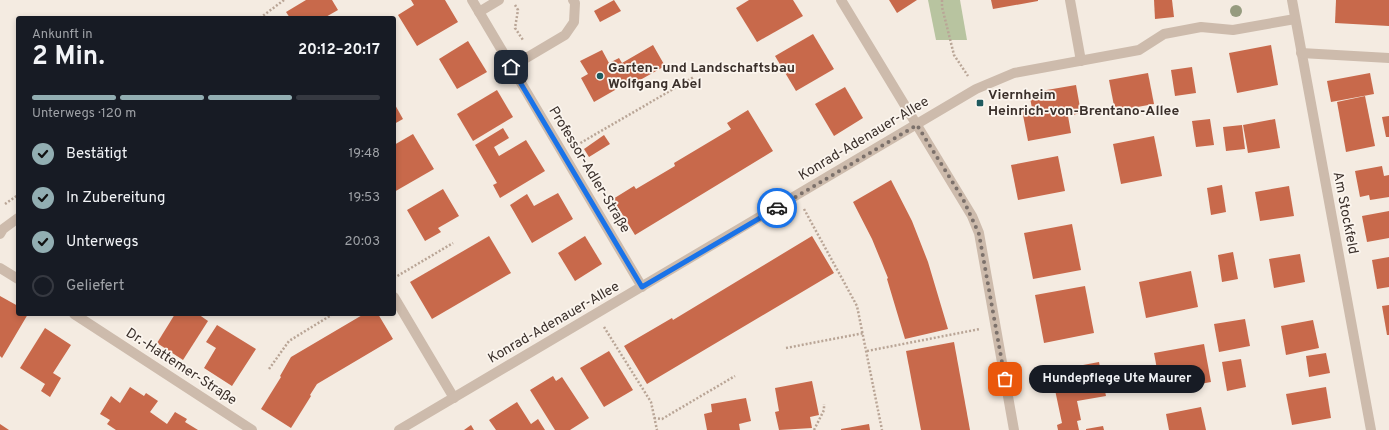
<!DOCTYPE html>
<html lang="de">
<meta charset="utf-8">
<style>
:root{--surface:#171b24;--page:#242831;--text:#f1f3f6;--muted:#9ea1a6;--line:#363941;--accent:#92aeb2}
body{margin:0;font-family:Overpass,sans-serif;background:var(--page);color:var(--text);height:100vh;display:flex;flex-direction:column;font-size:15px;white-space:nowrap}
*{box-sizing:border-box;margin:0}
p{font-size:13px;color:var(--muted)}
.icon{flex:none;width:22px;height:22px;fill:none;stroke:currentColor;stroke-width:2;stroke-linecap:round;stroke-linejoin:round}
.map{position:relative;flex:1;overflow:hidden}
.side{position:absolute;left:16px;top:16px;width:380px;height:300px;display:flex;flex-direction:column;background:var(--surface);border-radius:4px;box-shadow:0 2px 6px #0003}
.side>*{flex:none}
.pin{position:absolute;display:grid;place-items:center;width:34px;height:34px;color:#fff;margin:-17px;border-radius:8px;box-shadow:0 2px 6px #0006}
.courier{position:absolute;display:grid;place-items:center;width:40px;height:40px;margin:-20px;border:3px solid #1a73e8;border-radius:50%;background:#fff;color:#222;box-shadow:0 1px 5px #0007}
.bubble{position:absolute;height:28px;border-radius:14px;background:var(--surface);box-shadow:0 2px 6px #0003;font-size:13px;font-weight:700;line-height:28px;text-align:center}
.headline em{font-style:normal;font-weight:700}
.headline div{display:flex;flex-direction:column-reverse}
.headline{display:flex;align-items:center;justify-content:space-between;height:68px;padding:0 16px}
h1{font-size:26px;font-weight:700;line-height:30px}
.bar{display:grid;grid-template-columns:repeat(4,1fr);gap:6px 4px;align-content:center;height:48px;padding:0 16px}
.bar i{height:5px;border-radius:3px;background:var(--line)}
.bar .selected{background:var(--accent)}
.bar p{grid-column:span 4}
ol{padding:0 16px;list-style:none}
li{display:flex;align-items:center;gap:12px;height:44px}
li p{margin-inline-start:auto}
li .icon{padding:4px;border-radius:50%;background:var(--accent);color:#111;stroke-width:4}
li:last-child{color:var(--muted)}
li i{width:22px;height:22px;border:2px solid var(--line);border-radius:50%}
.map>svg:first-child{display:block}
.green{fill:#b8c4a0}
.building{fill:#c8694b}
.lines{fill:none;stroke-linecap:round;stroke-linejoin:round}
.path{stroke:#b9a596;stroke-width:2.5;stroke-dasharray:2 2;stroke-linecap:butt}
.minor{stroke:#cdbbac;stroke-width:10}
.tree{fill:#969b7f}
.done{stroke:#7c716b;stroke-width:4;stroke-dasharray:0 7.2}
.route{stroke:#1a73e8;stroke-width:5}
.poi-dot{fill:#1f5a5e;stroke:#fbf5ee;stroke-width:1.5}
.labels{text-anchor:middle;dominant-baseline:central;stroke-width:3.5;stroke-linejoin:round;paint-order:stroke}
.poi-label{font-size:14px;font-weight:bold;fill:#3b302b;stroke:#fbf5ee;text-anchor:start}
.street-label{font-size:14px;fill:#3b302b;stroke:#fbf5ee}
</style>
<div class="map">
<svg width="1389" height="430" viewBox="0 0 1389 430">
<rect width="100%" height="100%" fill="#f4ebe1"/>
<path class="green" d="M928,0h32l7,40h-31z"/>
<g class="building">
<path d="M306,0h26l6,10 -14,8h-34l-4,-6z"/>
<path d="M411,0h34l13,22 -41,24 -19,-31 16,-10z"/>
<path d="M614,0l7,11 -21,11 -6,-11z"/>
<path d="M749,0h44l10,16 -46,26 -21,-34z"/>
<path d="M889,0h28l-20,13z"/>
<path d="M991,0h47v1l-45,8z"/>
<path d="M1154,0h18l2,17 -19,2z"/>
<path d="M1336,0h53v26l-54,-3z"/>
<path d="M813,34l21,35 -38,22 -21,-35z"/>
<path d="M468,41l19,31 -30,17 -18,-30z"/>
<path d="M653,45l12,21 -41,23 -2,-3 -28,16 -13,-24 7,-4 -8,-13 22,-11 7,13 10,-5 3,5z"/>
<path d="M1271,45l7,40 -41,8 -8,-40z"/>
<path d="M1192,67l4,26 -21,3 -4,-26z"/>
<path d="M1148,73l6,31 -39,7 -6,-31z"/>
<path d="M1370,73l4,21 -43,8 -4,-21z"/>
<path d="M1076,85l5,28 -13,3 3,17 -43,8 -6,-31 10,-2 -3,-15z"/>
<path d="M845,87l18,31 -29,18 -19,-32z"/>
<path d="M497,90l16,27 -40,24 -16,-27z"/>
<path d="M1365,96l10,50 -29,6 -9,-50z"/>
<path d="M394,103l9,16 -9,5z"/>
<path d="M748,110l25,41 -138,84 -22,-36 21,-13 2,3 39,-23 -1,-3 57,-34 -4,-6z"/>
<path d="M1389,116v21h-3l-4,-20z"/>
<path d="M1210,119l4,26 -18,2 -4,-26z"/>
<path d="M1275,119l5,29 -32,5 -5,-28z"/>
<path d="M1242,125l3,24 -19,2 -3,-24z"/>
<path d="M503,128l6,10 -15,9 5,9 27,-16 19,31 -45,27 -7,-13 4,-2 -22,-38z"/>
<path d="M413,134l21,35 -40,23v-47z"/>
<path d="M604,135l6,9 -21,13 -5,-8z"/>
<path d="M1154,136l8,40 -41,8 -8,-40z"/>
<path d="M1058,156l7,35 -47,9 -7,-35z"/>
<path d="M1382,166l2,10 5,-1v22l-19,3 -1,-5 -9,2 -5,-26z"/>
<path d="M891,180l21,41 16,41 20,67 -43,10 -18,-60 1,-1 -16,-39 -19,-37z"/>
<path d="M1222,185l4,27 -15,3 -4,-27z"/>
<path d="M1289,186l5,30 -34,5 -5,-29z"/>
<path d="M443,189l16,27 -21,12 3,4 -16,9 -18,-31z"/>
<path d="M558,193l15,26 -41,24 -22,-38 17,-11 7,12z"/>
<path d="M1389,211v27l-22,4 -5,-26z"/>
<path d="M1072,224l9,46 -48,9 -9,-46z"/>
<path d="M489,236l22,37 -79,46 -22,-37z"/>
<path d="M585,236l17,28 -27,17 -17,-28z"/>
<path d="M812,236l22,37 -187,111 -23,-38 48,-28 1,2z"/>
<path d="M1233,252l5,27 -16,3 -4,-27z"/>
<path d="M1300,254l5,28 -31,6 -5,-29z"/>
<path d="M1389,257v30l-12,2 -5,-29z"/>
<path d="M1191,271l7,36 -52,11 -7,-36z"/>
<path d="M1085,286l9,47 -50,10 -9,-48z"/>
<path d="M0,296l18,10v8h10l-26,44 -2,-2z"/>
<path d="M1389,305v30h-2l-5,-29z"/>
<path d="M175,314h23l10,7 -25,39 -26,-17z"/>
<path d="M364,314h14l15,25 -76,45 -7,11 1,1 -20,32 -30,-19 20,-32 -1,-1 11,-19z"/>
<path d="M1245,319l5,27 -31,6 -5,-28z"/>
<path d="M1313,320l6,28 -33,7 -5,-29z"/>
<path d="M217,325l39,24 -24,37 -28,-18 12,-20 -10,-6z"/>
<path d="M45,328l26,17 -18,28 8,5 -11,19 -9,-6 4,-7 -25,-16z"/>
<path d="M954,342l16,88h-49l-15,-79z"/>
<path d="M1204,344l7,38 -50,9 -7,-38z"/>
<path d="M609,351l24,39 -29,17 -24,-39z"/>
<path d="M1326,353l4,20 -21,4 -3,-21z"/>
<path d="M1241,359l5,28 -19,4 -5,-29z"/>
<path d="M1099,362l7,34 -29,5 4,19 -4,1 2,9h-21l-1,-5 5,-2 -11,-52z"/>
<path d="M553,376l3,5 6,-4 27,41 -19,12h-15l-25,-40z"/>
<path d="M812,381l7,34 -9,2 2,11 -33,2 -4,-18 4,-1 -4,-23z"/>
<path d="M130,387l14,9 2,-3 12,8 -8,11 17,12 8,-12 12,7 -2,3 13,8h-82l-9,-6 3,-4 -10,-6 11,-18 9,7z"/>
<path d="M1326,387l5,31 -39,7 -6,-31z"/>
<path d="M746,398l5,23 -12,3 1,6h-33l-3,-16 8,-2 -1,-8z"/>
<path d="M517,402l14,22 7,-5 7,11h-49l-7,-10z"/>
<path d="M1201,407l5,23h-37l-3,-16z"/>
<path d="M0,424l9,6h-9z"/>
<path d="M869,424l1,6h-29v-1z"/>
<path d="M471,425l3,5h-10z"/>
<path d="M1103,426l1,4h-18v-1z"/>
</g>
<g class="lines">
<g class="path">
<path d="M942,0v7l12,48 14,21"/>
<path d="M515,5l3,5 -3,18 8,12"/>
<path d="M260,18l24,-18"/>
<path d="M577,145l117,-68"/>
<path d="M5,204l13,-9"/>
<path d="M804,209l53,97 25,124"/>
<path d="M394,278l59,-35"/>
<path d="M604,327l47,75 6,28"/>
<path d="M786,348l78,-15"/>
<path d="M867,351l113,-22"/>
<path d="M269,369l20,-28 44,-27"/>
<path d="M654,418l8,1 73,-43"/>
<path d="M814,430l10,-20v-6"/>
</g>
<g class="minor">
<path d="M472,0l170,287"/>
<path d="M841,0l131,216 7,17 35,197"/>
<path d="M1070,0l11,61"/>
<path d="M1292,0l79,430"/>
<path d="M479,12l20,-12"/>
<path d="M1301,53l88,5"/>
<path d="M511,67l54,-32 9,-13 1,-19 -2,-3"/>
<path d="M0,234l3,-5 15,-11"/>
<path d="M0,268l18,11"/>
<path d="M394,297l60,101"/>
<path d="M74,314l178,116"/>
<path d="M399,430l577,-341 38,-16 125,-23 25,-16 37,-7 32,3 62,-11"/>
</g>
</g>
<circle class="tree" cx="1236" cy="11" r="6"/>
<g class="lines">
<path class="done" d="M777,208l140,-83 46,74 16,35 26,145"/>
<path class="route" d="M511,67l131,220 135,-79"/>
</g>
<g class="poi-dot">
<circle cx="600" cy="76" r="4"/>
<rect x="976" y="99" width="8" height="8" rx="2"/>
</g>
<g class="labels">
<g class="poi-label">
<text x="608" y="68">Garten- und Landschaftsbau<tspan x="608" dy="16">Wolfgang Abel</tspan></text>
<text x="988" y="95">Viernheim<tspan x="988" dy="16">Heinrich-von-Brentano-Allee</tspan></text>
</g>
<g class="street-label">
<text transform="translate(864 139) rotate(-31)">Konrad-Adenauer-Allee</text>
<text transform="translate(589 170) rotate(59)">Professor-Adler-Straße</text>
<text transform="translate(1345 213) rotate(79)">Am Stockfeld</text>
<text transform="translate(554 323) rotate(-30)">Konrad-Adenauer-Allee</text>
<text transform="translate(181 367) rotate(33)">Dr.-Hattemer-Straße</text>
</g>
</g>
</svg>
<div class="pin" style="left:1005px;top:379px;background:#ea580c"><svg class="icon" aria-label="bag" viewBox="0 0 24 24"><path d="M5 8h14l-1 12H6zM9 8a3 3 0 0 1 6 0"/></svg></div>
<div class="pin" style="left:511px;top:67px;background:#1f2937"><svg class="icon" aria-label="home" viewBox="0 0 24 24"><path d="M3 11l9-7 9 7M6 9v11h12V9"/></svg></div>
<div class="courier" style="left:777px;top:208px"><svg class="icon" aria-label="car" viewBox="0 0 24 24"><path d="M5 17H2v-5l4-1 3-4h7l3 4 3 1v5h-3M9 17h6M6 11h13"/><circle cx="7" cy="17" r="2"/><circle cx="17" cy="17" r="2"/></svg></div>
<div class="bubble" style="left:1029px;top:365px;width:176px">Hundepflege Ute Maurer</div>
<section class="side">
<div class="headline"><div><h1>2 Min.</h1><p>Ankunft in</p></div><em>20:12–20:17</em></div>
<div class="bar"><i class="selected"></i><i class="selected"></i><i class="selected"></i><i></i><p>Unterwegs · 120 m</p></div>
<ol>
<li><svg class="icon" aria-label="check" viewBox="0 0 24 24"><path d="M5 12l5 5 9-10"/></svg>Bestätigt<p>19:48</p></li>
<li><svg class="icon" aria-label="check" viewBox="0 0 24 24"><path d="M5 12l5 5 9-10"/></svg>In Zubereitung<p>19:53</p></li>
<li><svg class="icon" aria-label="check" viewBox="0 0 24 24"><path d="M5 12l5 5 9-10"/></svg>Unterwegs<p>20:03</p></li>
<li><i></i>Geliefert</li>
</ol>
</section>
</div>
